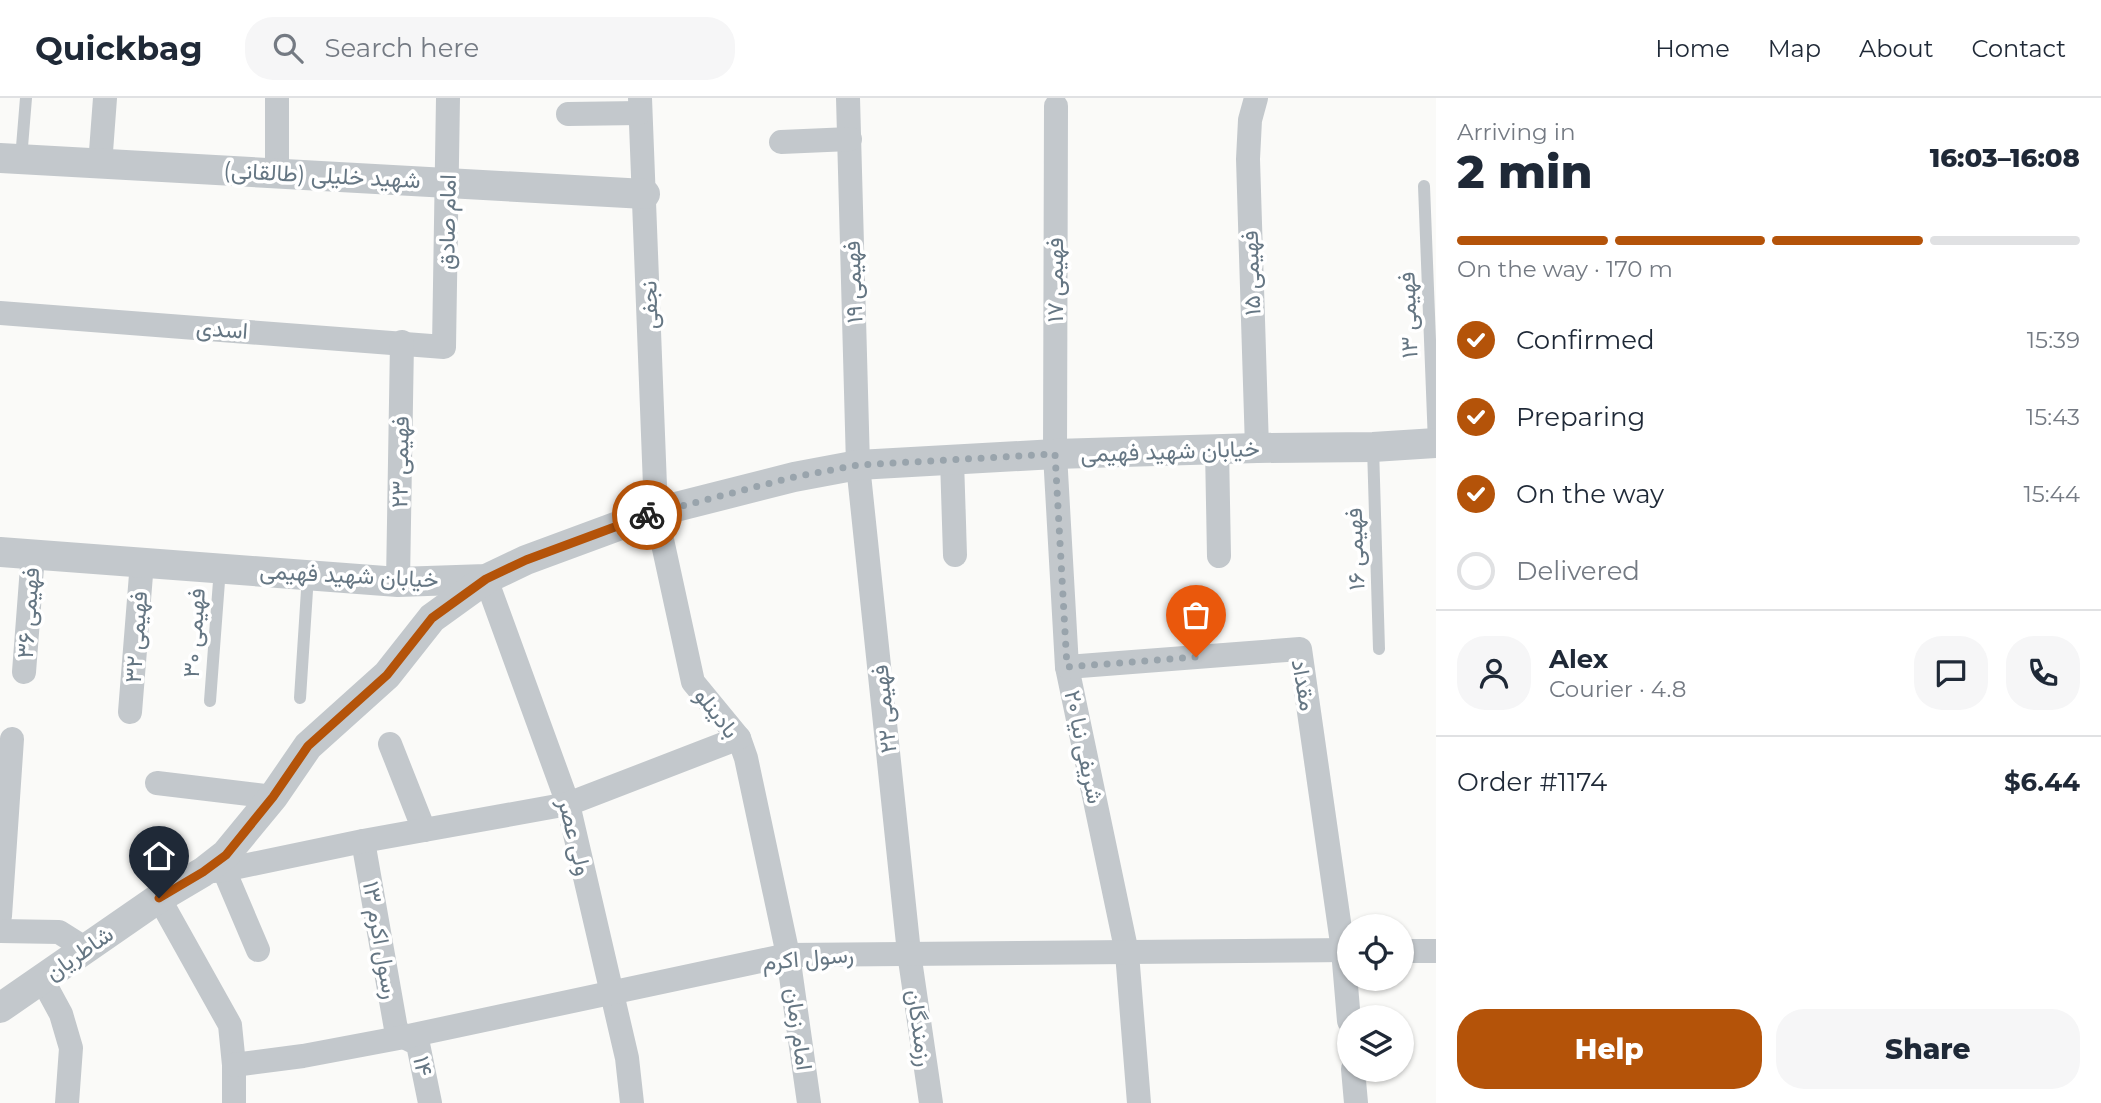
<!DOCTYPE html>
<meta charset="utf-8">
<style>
:root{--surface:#fff;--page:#f6f6f7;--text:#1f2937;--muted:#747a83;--line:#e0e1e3;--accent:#b45309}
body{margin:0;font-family:Montserrat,Vazirmatn,sans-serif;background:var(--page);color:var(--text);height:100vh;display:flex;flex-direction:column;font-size:26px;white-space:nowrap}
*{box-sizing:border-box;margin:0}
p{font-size:23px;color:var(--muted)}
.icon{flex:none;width:38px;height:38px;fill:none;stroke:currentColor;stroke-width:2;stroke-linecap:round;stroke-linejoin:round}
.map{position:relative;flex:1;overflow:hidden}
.sheet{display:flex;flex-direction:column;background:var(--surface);width:665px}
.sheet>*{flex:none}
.controls{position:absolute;left:1337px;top:816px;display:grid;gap:14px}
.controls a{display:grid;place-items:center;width:77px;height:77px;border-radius:50%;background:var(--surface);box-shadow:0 2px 5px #0004;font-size:35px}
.pin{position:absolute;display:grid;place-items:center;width:60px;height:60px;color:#fff;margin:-72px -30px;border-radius:50% 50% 50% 0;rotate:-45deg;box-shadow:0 0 7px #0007}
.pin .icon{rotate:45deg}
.courier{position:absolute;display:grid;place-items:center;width:70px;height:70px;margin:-35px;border:5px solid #b45309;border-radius:50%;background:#fff;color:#222;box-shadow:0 2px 9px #0007}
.head em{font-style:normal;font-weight:800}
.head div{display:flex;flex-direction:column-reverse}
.head{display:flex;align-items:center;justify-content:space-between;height:119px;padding:0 21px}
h1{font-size:46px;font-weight:800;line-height:52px}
.bar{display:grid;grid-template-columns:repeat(4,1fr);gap:10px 7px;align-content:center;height:84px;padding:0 21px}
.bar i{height:9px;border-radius:5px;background:var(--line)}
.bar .active{background:var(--accent)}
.bar p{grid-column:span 4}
.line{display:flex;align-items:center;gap:18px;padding:0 21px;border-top:2px solid var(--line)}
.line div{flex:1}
.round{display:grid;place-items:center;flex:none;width:74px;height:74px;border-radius:28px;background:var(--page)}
ol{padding:0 21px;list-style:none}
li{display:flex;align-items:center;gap:21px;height:77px}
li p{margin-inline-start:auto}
li .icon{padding:7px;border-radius:50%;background:var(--accent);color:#fff;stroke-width:4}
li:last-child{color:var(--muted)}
li i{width:38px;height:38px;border:4px solid var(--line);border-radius:50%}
.action{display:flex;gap:14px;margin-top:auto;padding:14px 21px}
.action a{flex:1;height:80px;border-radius:28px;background:var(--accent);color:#fff;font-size:28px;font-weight:800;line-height:80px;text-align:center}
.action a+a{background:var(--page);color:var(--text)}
header{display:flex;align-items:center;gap:42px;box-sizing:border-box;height:98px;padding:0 35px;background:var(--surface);border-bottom:2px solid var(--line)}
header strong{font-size:33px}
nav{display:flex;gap:38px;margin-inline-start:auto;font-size:24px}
.search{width:490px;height:63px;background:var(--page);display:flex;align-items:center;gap:18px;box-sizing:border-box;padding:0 24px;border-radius:28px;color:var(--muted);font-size:26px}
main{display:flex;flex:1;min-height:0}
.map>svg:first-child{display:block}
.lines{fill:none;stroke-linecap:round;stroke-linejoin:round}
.service{stroke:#c3c8cc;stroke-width:12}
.minor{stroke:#c3c8cc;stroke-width:24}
.tertiary{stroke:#c3c8cc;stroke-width:30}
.done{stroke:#99a4ac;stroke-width:7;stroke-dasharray:0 12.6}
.route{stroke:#b45309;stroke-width:9}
.labels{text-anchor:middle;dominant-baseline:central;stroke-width:7;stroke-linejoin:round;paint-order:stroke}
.street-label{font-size:23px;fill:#657683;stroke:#fff}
</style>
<header>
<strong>Quickbag</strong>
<div class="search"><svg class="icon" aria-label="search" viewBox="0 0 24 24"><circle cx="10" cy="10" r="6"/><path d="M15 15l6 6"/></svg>Search here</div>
<nav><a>Home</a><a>Map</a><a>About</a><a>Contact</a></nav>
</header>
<main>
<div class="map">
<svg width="1436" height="1005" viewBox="0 0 1436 1005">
<rect width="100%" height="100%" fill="#fafaf8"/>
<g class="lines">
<g class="service">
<path d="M21,61l5,-61"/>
<path d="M1424,88l10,257"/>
<path d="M1373,349l6,202"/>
<path d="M300,600l8,-123"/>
<path d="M210,603l10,-133"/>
</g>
<g class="minor">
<path d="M640,0l16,414 37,170 46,56 7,20 42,197 21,148"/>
<path d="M848,0l10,367 51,488 22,150"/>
<path d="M1256,0l-6,22 -2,39 9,289"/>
<path d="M1056,8l-1,348 12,213 60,286 12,150"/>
<path d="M568,16l72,-1"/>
<path d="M781,44l69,-3"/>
<path d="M100,67l5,-67"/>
<path d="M277,75v-75"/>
<path d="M0,215l444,34 4,-249"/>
<path d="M1217,351l2,107"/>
<path d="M952,361l3,96"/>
<path d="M486,481l82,225 59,254 5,45"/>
<path d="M398,484l4,-240"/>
<path d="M1067,569l233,-18 43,301 6,71"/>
<path d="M24,574l9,-118"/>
<path d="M130,614l12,-150"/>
<path d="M390,646l34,86"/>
<path d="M157,685l116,14"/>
<path d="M363,743l33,188 8,8 14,7 12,59"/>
<path d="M224,772l34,80"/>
<path d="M203,774l21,-2 139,-29 205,-37 171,-66"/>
<path d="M159,800l71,127 4,40v38"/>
<path d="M0,818l12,-177"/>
<path d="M0,833l59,1 27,17"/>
<path d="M1402,853h34"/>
<path d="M42,881l19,35 10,34 -4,55"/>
<path d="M234,967l69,-9 101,-19 384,-82 561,-5"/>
<path d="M1353,971l3,34"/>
</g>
<g class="tertiary">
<path d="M0,60l645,36"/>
<path d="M0,454l398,30 88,-3 40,-19 130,-48 138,-35 64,-12 197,-11 202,-6 116,-1 63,-4"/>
<path d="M0,910l159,-110 44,-26 23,-18 47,-57 35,-51 79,-71 45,-57 54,-39"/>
</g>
</g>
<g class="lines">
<path class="done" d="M647,417l147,-38 64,-12 197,-11 12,213 129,-10"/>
<path class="route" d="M159,800l44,-26 23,-17 47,-58 35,-51 79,-71 45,-57 54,-39 40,-19 121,-45"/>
</g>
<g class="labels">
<g class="street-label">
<text transform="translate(322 77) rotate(3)">شهید خلیلی (طالقانی)</text>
<text transform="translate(447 124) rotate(-89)">امام صادق</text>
<text transform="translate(1251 175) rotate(-92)">فهیمی ۱۵</text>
<text transform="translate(1055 182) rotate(-90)">فهیمی ۱۷</text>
<text transform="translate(853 184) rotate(-92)">فهیمی ۱۹</text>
<text transform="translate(649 207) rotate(-92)">نجفی</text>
<text transform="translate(1408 217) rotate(-92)">فهیمی ۱۳</text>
<text transform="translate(222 231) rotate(4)">اسدی</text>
<text transform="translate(1170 353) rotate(-2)">خیابان شهید فهیمی</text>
<text transform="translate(400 364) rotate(-89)">فهیمی ۲۳</text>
<text transform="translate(1355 451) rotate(-92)">فهیمی ۱۶</text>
<text transform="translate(349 477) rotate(3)">خیابان شهید فهیمی</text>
<text transform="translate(28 515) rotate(-86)">فهیمی ۳۶</text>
<text transform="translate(194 535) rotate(-86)">فهیمی ۳۰</text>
<text transform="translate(136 539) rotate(-86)">فهیمی ۳۲</text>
<text transform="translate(1304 587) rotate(80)">مقداد</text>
<text transform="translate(884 611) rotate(-96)">فهیمی ۲۲</text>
<text transform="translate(717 615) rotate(52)">بادینلو</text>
<text transform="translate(1084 649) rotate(78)">۲۰ شریفی نیا</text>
<text transform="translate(575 739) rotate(76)">ولی عصر</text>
<text transform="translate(381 842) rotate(80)">رسول اکرم ۱۳</text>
<text transform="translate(79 855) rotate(-35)">شاطریان</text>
<text transform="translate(808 860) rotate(-5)">رسول اکرم</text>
<text transform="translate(920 930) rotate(82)">رزمندگان</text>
<text transform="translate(799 931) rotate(82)">امام زمان</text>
<text transform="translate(423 968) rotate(78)">۱۴</text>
</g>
</g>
</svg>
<div class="controls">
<a><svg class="icon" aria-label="locate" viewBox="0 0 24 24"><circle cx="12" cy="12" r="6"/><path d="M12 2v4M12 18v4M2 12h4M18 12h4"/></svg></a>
<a><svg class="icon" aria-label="layers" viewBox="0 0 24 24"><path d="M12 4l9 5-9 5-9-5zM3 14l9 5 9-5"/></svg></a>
</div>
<div class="pin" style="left:1196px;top:559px;background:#ea580c"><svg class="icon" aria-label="bag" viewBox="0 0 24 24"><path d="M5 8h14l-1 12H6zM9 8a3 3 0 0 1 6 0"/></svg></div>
<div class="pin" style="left:159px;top:800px;background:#1f2937"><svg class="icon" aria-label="home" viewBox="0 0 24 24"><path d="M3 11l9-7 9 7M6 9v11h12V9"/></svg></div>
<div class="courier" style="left:647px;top:417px"><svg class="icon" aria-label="bike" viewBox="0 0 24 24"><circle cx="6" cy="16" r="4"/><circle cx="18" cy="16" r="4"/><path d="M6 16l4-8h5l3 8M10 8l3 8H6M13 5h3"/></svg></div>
</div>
<section class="sheet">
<div class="head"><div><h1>2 min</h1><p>Arriving in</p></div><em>16:03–16:08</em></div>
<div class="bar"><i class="active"></i><i class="active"></i><i class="active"></i><i></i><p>On the way · 170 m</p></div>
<ol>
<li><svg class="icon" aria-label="check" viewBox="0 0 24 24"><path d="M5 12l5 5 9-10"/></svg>Confirmed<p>15:39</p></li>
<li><svg class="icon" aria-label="check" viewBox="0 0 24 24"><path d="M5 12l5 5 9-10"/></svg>Preparing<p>15:43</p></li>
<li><svg class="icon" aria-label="check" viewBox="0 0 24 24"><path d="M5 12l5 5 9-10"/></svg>On the way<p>15:44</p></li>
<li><i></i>Delivered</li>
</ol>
<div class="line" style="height:126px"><a class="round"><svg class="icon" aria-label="person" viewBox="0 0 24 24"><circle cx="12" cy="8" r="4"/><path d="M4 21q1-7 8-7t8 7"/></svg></a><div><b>Alex</b><p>Courier · 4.8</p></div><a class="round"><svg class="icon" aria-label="chat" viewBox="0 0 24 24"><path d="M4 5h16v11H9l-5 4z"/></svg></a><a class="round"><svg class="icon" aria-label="phone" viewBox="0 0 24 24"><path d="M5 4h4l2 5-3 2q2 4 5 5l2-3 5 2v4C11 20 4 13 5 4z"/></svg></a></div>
<div class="line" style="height:91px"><div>Order #1174</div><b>$6.44</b></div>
<div class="action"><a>Help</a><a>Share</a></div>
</section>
</main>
